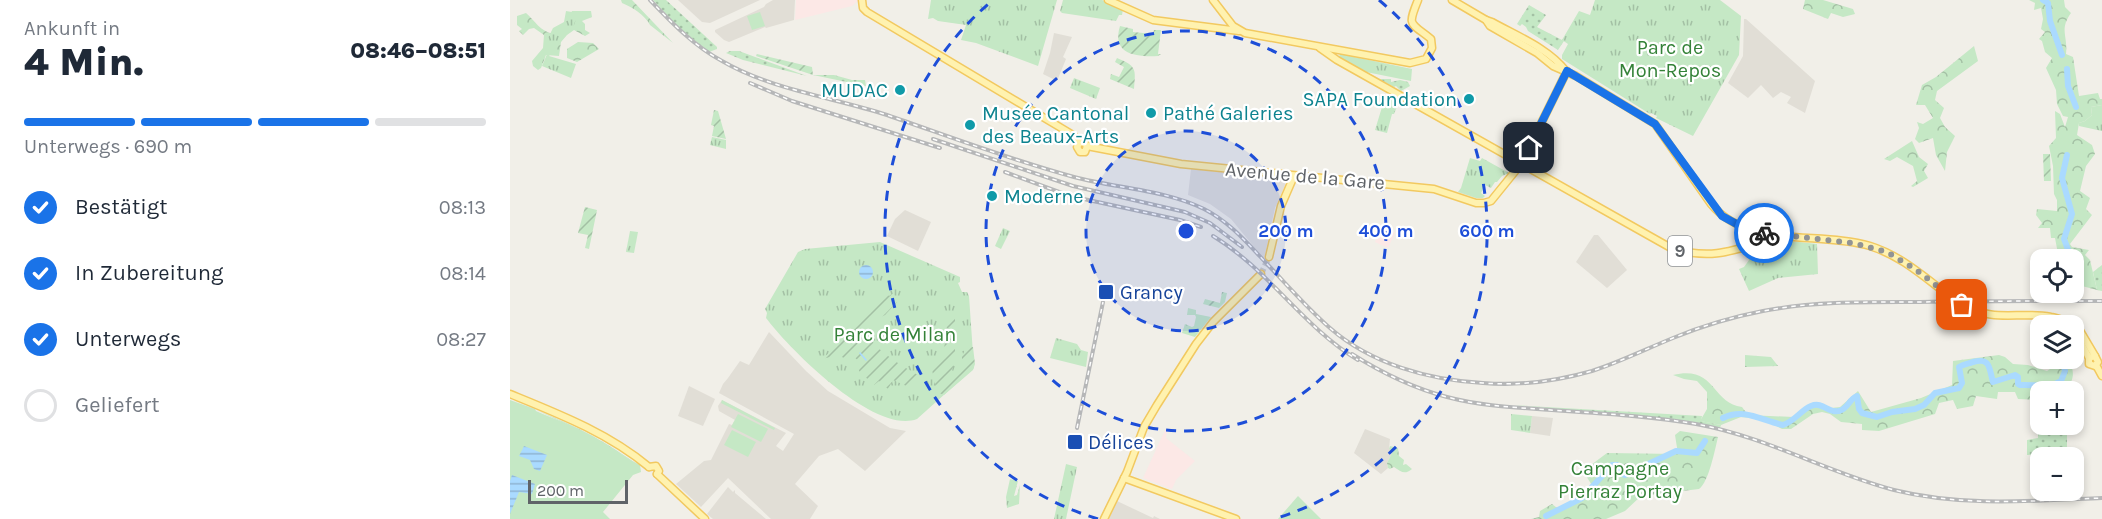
<!DOCTYPE html>
<html lang="de">
<meta charset="utf-8">
<style>
:root{--surface:#fff;--page:#f2f2f3;--text:#1f2937;--muted:#747a83;--line:#e0e1e3;--accent:#1a73e8}
body{margin:0;font-family:Karla,sans-serif;background:var(--page);color:var(--text);height:100vh;display:flex;flex-direction:column;font-size:22px;white-space:nowrap}
*{box-sizing:border-box;margin:0}
p{font-size:20px;color:var(--muted)}
.icon{flex:none;width:33px;height:33px;fill:none;stroke:currentColor;stroke-width:2;stroke-linecap:round;stroke-linejoin:round}
.map{position:relative;flex:1;overflow:hidden}
.side{display:flex;flex-direction:column;background:var(--surface);width:510px}
.side>*{flex:none}
.controls{position:absolute;left:1520px;top:249px;display:grid;gap:12px}
.controls a{display:grid;place-items:center;width:54px;height:54px;border-radius:12px;background:var(--surface);box-shadow:0 3px 9px #0003;font-size:30px}
.scale{position:absolute;left:18px;bottom:15px;width:100px;box-sizing:border-box;padding-left:6px;border:3px solid #5f6368;border-top:0;font-size:16px;line-height:21px;white-space:nowrap;color:#5f6368;-webkit-text-stroke:4px #fff;paint-order:stroke}
.pin{position:absolute;display:grid;place-items:center;width:51px;height:51px;color:#fff;margin:-26px;border-radius:12px;box-shadow:0 3px 9px #0006}
.courier{position:absolute;display:grid;place-items:center;width:60px;height:60px;margin:-30px;border:4px solid #1a73e8;border-radius:50%;background:#fff;color:#222;box-shadow:0 2px 8px #0007}
.summary em{font-style:normal;font-weight:800}
.summary div{display:flex;flex-direction:column-reverse}
.summary{display:flex;align-items:center;justify-content:space-between;height:102px;padding:0 24px}
h1{font-size:39px;font-weight:800;line-height:45px}
.bar{display:grid;grid-template-columns:repeat(4,1fr);gap:9px 6px;align-content:center;height:72px;padding:0 24px}
.bar i{height:8px;border-radius:4px;background:var(--line)}
.bar .current{background:var(--accent)}
.bar p{grid-column:span 4}
ol{padding:0 24px;list-style:none}
li{display:flex;align-items:center;gap:18px;height:66px}
li p{margin-inline-start:auto}
li .icon{padding:6px;border-radius:50%;background:var(--accent);color:#fff;stroke-width:4}
li:last-child{color:var(--muted)}
li i{width:33px;height:33px;border:3px solid var(--line);border-radius:50%}
main{display:flex;flex:1;min-height:0}
.map>svg:first-child{display:block}
.industrial{fill:#e0deda}
.education{fill:#e1ded6}
.medical{fill:#fce8e6}
.grass{fill:url(#grass-dots)}
.forest{fill:url(#forest-crowns)}
.park{fill:url(#park-tufts)}
.garden{fill:url(#garden-furrows)}
.pitch{fill:#c5e8c5}
.water{fill:url(#water-rules)}
.lines{fill:none;stroke-linecap:round;stroke-linejoin:round}
.stream{stroke:#aadaff;stroke-width:1.5}
.river{stroke:#aadaff;stroke-width:6}
.major-tunnel{stroke:#ccccc8;stroke-width:6;stroke-dasharray:6 3;stroke-linecap:butt}
.major-casing{stroke:#f2c960;stroke-width:9}
.major{stroke:#fff2af;stroke-width:6}
.rail-casing{stroke:#b6b7b8;stroke-width:4}
.rail{stroke:#fff;stroke-width:1.5;stroke-dasharray:4.5;stroke-linecap:butt}
.major-bridge-casing{stroke:#f2c960;stroke-width:9;stroke-linecap:butt}
.major-bridge{stroke:#fff2af;stroke-width:6}
.done{stroke:#929495;stroke-width:6;stroke-dasharray:0 10.8}
.route{stroke:#1a73e8;stroke-width:8}
.ring{fill:none;stroke:#1d4ed8;stroke-width:3;stroke-dasharray:10 8}
.culture-dot{fill:#0f9aa8;stroke:#fff;stroke-width:2}
.transit-dot{fill:#1a4fb4;stroke:#fff;stroke-width:2}
.labels{text-anchor:middle;dominant-baseline:central;stroke-width:4.5;stroke-linejoin:round;paint-order:stroke}
.shield{fill:#fff;stroke:#8f9295;stroke-width:1.5}
.shield-label{font-size:18px;font-weight:bold;fill:#5f6368}
.park-label{font-size:20px;fill:#348238;stroke:#fff}
.culture-label{font-size:20px;fill:#0d838f;stroke:#fff;text-anchor:start}
.street-label{font-size:20px;fill:#5f6368;stroke:#fff}
.transit-label{font-size:20px;fill:#164399;stroke:#fff;text-anchor:start}
.centre{fill:#1d4ed8;stroke:#fff;stroke-width:3}
.ring-label{font-size:18px;text-anchor:middle;font-weight:bold;fill:#1d4ed8;stroke:#fff;stroke-width:4.5;stroke-linejoin:round;paint-order:stroke}
</style>
<main>
<section class="side">
<div class="summary"><div><h1>4 Min.</h1><p>Ankunft in</p></div><em>08:46–08:51</em></div>
<div class="bar"><i class="current"></i><i class="current"></i><i class="current"></i><i></i><p>Unterwegs · 690 m</p></div>
<ol>
<li><svg class="icon" aria-label="check" viewBox="0 0 24 24"><path d="M5 12l5 5 9-10"/></svg>Bestätigt<p>08:13</p></li>
<li><svg class="icon" aria-label="check" viewBox="0 0 24 24"><path d="M5 12l5 5 9-10"/></svg>In Zubereitung<p>08:14</p></li>
<li><svg class="icon" aria-label="check" viewBox="0 0 24 24"><path d="M5 12l5 5 9-10"/></svg>Unterwegs<p>08:27</p></li>
<li><i></i>Geliefert</li>
</ol>
</section>
<div class="map">
<svg width="1592" height="519" viewBox="0 0 1592 519">
<defs>
<pattern id="grass-dots" width="8" height="8" patternUnits="userSpaceOnUse" patternTransform="scale(1.5)"><rect width="8" height="8" fill="#c5e8c5"/><path d="M2 2h.1M6 6h.1" fill="none" stroke="#a3c0a4" stroke-width="1.8" stroke-linecap="round"/></pattern>
<pattern id="forest-crowns" width="20" height="18" patternUnits="userSpaceOnUse" patternTransform="scale(1.5)"><rect width="20" height="18" fill="#c5e8c5"/><path d="M2 6a3 3 0 1 1 6 0M12 15a3 3 0 1 1 6 0" fill="none" stroke="#a3c0a4"/></pattern>
<pattern id="park-tufts" width="24" height="20" patternUnits="userSpaceOnUse" patternTransform="scale(1.5)"><rect width="24" height="20" fill="#c5e8c5"/><path d="M3 7l-1-3M5 7V3M7 7l1-3M15 17l-1-3M17 17v-4M19 17l1-3" fill="none" stroke="#a3c0a4"/></pattern>
<pattern id="garden-furrows" width="10" height="10" patternUnits="userSpaceOnUse" patternTransform="scale(1.5)"><rect width="10" height="10" fill="#c5e8c5"/><path d="M-1 1l2-2M0 10L10 0M9 11l2-2" fill="none" stroke="#a3c0a4"/></pattern>
<pattern id="water-rules" width="6" height="5" patternUnits="userSpaceOnUse" patternTransform="scale(1.5)"><rect width="6" height="5" fill="#aadaff"/><path d="M0 2.5h6" fill="none" stroke="#8eb4d2"/></pattern>
</defs>
<rect width="100%" height="100%" fill="#f1efe8"/>
<path class="industrial" d="M681,169l92,9 3,5 -11,25 -11,51 -33,-40 -21,-15 -22,-9z"/>
<g class="education">
<path d="M168,0h82l-50,23 -8,-1z"/>
<path d="M263,0h22l-1,20 -28,8 -1,-1 -36,15 -5,-2 -9,-8v-2l49,-23 2,-3z"/>
<path d="M1234,19h2l69,62 -10,32 -18,-10 4,-6 -10,-5 -8,6 -12,-13 -13,13 -20,-15 15,-27z"/>
<path d="M544,33l18,4 -9,20 3,2 -9,22 -14,-7 7,-21z"/>
<path d="M395,210l26,12 -13,29 -31,-15 8,-17z"/>
<path d="M1084,235h4l29,35 -20,18 -31,-26z"/>
<path d="M259,332l37,39 22,20 62,37 16,3 -41,40 -27,-22 -19,7 -24,28 23,22 -8,13h-39l-43,-41 -27,29 -25,-23 28,-23 7,-1 18,-36 3,1 3,-5 -16,-9 -1,-5 4,-6 64,33 -10,13 7,5 11,-17 -75,-41 4,-9 5,-6 12,-17 9,4z"/>
<path d="M179,386l26,13 -12,27 -25,-10z"/>
<path d="M1022,416l21,2 -3,18 -20,-3z"/>
<path d="M855,429l25,10 -1,10 5,1 -7,13 1,5 -7,6 -27,-21z"/>
<path d="M218,487l5,5 2,-2v3l31,26h-53l-6,-5z"/>
<path d="M607,501l36,17 1,-2 6,3h-52z"/>
</g>
<g class="medical">
<path d="M286,0h63l-7,6 -57,14z"/>
<path d="M871,227l14,6 -7,15 -13,-6z"/>
<path d="M655,430l2,1 -1,7 29,23 -19,19 -4,9 -29,-11z"/>
</g>
<g class="grass">
<path d="M143,0h13l51,47v2l-8,3 -31,-25z"/>
<path d="M1019,5l17,10 -9,12 27,14 -6,9 -30,-19 -2,-4 -4,-3 -2,2 -3,-2z"/>
<path d="M220,51h9l68,25 -64,-16 -17,-7z"/>
<path d="M856,72l14,7h11v3l9,-2 8,2 2,4 -9,5 -5,-5 -2,1z"/>
<path d="M303,75h21l18,5h13l1,6z"/>
<path d="M1592,265v26l-5,-1 -4,-18z"/>
<path d="M1002,405l190,11 -1,5 20,4 -1,3 -56,-10z"/>
<path d="M26,410c37,15 66,29 99,53l-49,-30z"/>
<path d="M1530,417v7l27,1v28l-40,2v-15l11,-2v-20z"/>
</g>
<g class="forest">
<path d="M111,0h11l41,43 -23,-18c-5,-10 -18,-18 -28,-22z"/>
<path d="M1295,0h18l30,9 2,5 -12,3 -12,-4 -3,6 -25,-10z"/>
<path d="M1519,0h35l1,7 6,6c-12,17 -3,22 -5,41l7,3 6,39 19,-3 2,6h2v6l-11,2 1,8 -7,6 -6,2 -2,12 15,10 3,9 -9,12 -6,25 10,7 -4,11 6,6 -22,29 2,3 17,3 -4,5 5,5 7,30 -15,-4 -8,3 -1,-29 -14,-1 -4,-21h-4l-1,-10h-12l4,-5 -6,-8 1,-6 20,2v-11l-3,-6 -1,-28 -4,-20 7,-8 -1,-27 5,3 5,13 3,-10 -5,-1 -6,-12 -1,-14 -10,-22 6,-10 -7,-6 -3,-11 -3,-2 6,-7 -4,-3 2,-10 -2,-11 -7,2 1,-7z"/>
<path d="M62,11h19l1,6 -10,4 3,3v6l5,3 -5,3 -11,-6 -7,5 -6,7 -2,14 -13,-1 -5,13 -3,2 -5,-4 -1,-5 11,-13 1,-13 -10,-7 -5,1 -6,6 -4,-4 3,-2 -5,-4v-9l9,-3c9,8 14,18 27,21l9,-2z"/>
<path d="M68,42l15,1 6,6 -22,13 -10,-4v-9z"/>
<path d="M1464,46l4,15 -41,30 -2,9 9,8 -4,10 5,9 10,9 -8,16 -2,19 -9,-16 -3,-17 -14,5 -4,-4 4,-11 -2,-6 6,2 10,-6 -8,-13h-9l6,-20 14,-8z"/>
<path d="M1402,141l7,16 9,7 -4,7 4,7 -15,9 -2,-1 6,-5 -4,-15 -16,-9 -7,4 -6,-2z"/>
<path d="M1489,355l6,2 8,7 15,1 19,6 6,-4v-8h14c9,12 7,20 -1,32l-26,1v8l-22,-1 -3,-7h-17l-1,7 -21,-3 -3,10 -16,3 -4,-9 -14,3 -4,11 -56,17 -17,-1v-6l-21,-2 -11,-8 -8,-2 -9,2 -22,15h-9l-19,-10 -22,-2 -20,8 -21,-4 7,-12v-17l-10,-11 -13,-2 -11,-4c43,-10 38,28 69,32l6,8 46,2 10,-8 15,-3 12,2 9,-1 18,-16 13,21 50,-14 31,-13 1,-24z"/>
<path d="M1170,431l38,6c-3,12 -9,45 -19,52l-58,7 -16,15 -19,8h-75l8,-2 1,-6 12,-7 5,4c15,-1 26,-10 36,-21l-10,-16 24,-18 71,1 -3,-19z"/>
<path d="M880,446l8,2 1,8 5,4 -1,5 3,-1 6,5c-7,6 -11,3 -18,-2l-4,2 -2,-1 -1,-5 6,-12 -4,-2z"/>
</g>
<g class="park">
<path d="M421,0h126l-19,66 -62,-23 -15,-3 5,-15 -28,-4 -5,-3 -5,1z"/>
<path d="M553,0h39l21,9 -1,6h-3l-3,6 -54,-8 -2,-2z"/>
<path d="M1085,0h125l21,16 -2,39 -46,81 -37,-18 1,-2 -6,-3 -1,1 -88,-55v-4l6,-11 -6,-4 17,-29 11,4z"/>
<path d="M56,11l12,2 -5,15 -6,6 -18,22 27,8 -5,14 -29,-12 8,-19 -2,-9 5,-10 11,-6z"/>
<path d="M830,54l72,15 -1,12 -45,-9 -27,-15z"/>
<path d="M564,78l26,10 -4,11 -26,-11z"/>
<path d="M876,94l20,13v1l-8,-4 -4,10h-2l-5,19 -12,-3z"/>
<path d="M1592,105v26l-23,-5v-3l6,-2 7,-6 -1,-8z"/>
<path d="M202,137l14,3v9l-16,-4z"/>
<path d="M960,158l10,3 2,-3 27,15 -7,3 -5,6h-2l-4,6 -6,-3 -4,8 4,3 -2,2h-7l-18,-6 3,-4z"/>
<path d="M493,228l7,3 -9,18 -6,-3z"/>
<path d="M120,231l8,1 -4,21 -8,-1z"/>
<path d="M1280,241l27,3 1,30 -40,4 -29,13 -10,-22 5,-2 5,-7 -3,-8 28,-10z"/>
<path d="M370,242l80,35v5l-2,1 4,9h5l2,4 5,72 -57,51c-42,16 -127,-69 -151,-101l1,-5 -2,-4 33,-57 7,-3z"/>
<path d="M678,308l8,2v4l15,3 -16,20 -13,-4 3,-9 7,3 2,-1 2,-9 -1,-2h-8z"/>
<path d="M546,338l21,6 4,6 7,2 -2,15 -36,-9z"/>
<path d="M1235,355l26,2 7,9 -33,1z"/>
<path d="M1001,414l21,2 -2,17 -19,-3z"/>
<path d="M556,464l11,3 -11,52h-12z"/>
<path d="M500,479l8,2 -4,15 3,-1 3,-10 -1,19 -12,4 -1,-11z"/>
</g>
<g class="garden">
<path d="M610,26l13,3v3l20,2 1,-4h7l-3,24h3l-3,2c-21,1 -47,-1 -38,-30z"/>
<path d="M247,54l55,13 1,8 -57,-19z"/>
<path d="M607,58c19,8 19,10 17,31l-24,-10 1,-5 8,3 5,-10 -9,-5z"/>
<path d="M204,110l4,1 8,28 -14,-3 2,-10 -3,-1z"/>
<path d="M1533,154h7l1,27h-7z"/>
<path d="M75,207l12,3 -8,39 -4,-1 3,-13 -10,-2z"/>
<path d="M375,292l4,4 4,-3 4,9 -12,13 -15,7c0,7 -1,14 3,20 6,10 37,29 45,33l-1,9 -6,4 -18,-8 -5,9 -9,-8 -5,4 -15,-14 1,-9 -11,-9 -5,5 -6,-3 -16,4 18,-16 -6,-6z"/>
<path d="M712,292l5,1 -2,9 -6,6 -16,-4 2,-5 15,4z"/>
<path d="M438,316h7v42l-3,13 3,2 7,-8v-9l4,-8 7,-1 2,17 -2,6 -29,25 -7,-3 -5,-22 11,-12z"/>
</g>
<g class="pitch">
<path d="M250,12l5,14 -13,4 -5,-14z"/>
<path d="M0,400l25,9 1,2c23,10 47,18 68,32 13,7 23,16 36,22l1,7 -8,3 -30,37 7,7h-100z"/>
<path d="M212,400l53,28 -1,2 -53,-27z"/>
<path d="M228,414l30,15 -7,13 -30,-15z"/>
<path d="M222,430l24,12 -8,15 -24,-12z"/>
<path d="M788,496l23,23h-43z"/>
</g>
<g class="water">
<circle cx="356" cy="272" r="7"/>
<path d="M14,446l23,9 -7,16 -6,-2 -4,-9 -11,-4z"/>
<path d="M2,475l23,9 -3,10 -13,-2 -9,22v-33z"/>
</g>
<g class="lines">
<path class="stream" d="M350,353l6,7"/>
<g class="river">
<path d="M1533,0l5,3 2,18 12,34"/>
<path d="M1557,69l1,17 8,21"/>
<path d="M1557,155l-5,23 10,36 -8,25 8,21"/>
<path d="M1563,262l6,16"/>
<path d="M1213,418c21,-11 39,3 60,7 12,-4 18,-15 28,-19 12,-5 18,8 28,5 9,-2 10,-12 18,-15l2,13 3,4 15,4 15,-5 23,-3 9,-4 11,-12 24,-5 3,-5 -3,-16c5,-3 9,-3 14,-5 18,-5 16,7 20,20l22,-7 3,2v7l2,1c14,-1 29,4 41,-4l4,-10 -3,-13"/>
<path d="M1036,516l36,-18 30,-33h5l1,7 7,3 51,-24 21,2 8,-12"/>
</g>
<path class="major-tunnel" d="M751,274l8,-17"/>
<defs>
<g id="major">
<path d="M352,0l1,8 4,4 206,123 7,7 5,1 2,3 94,18 253,25 42,14h8l7,-2 30,-37 46,-93"/>
<path d="M598,0l45,20 86,11"/>
<path d="M703,0l20,26 12,7 165,30 16,-4 6,-11 -1,-9c-21,-17 -24,-12 -13,-39"/>
<path d="M942,0l34,20 4,6 47,27 16,13 23,10 79,48 56,80c37,45 108,27 159,42 32,10 55,32 81,51"/>
<path d="M976,20l6,2c25,14 56,26 74,49"/>
<path d="M810,48l17,12 334,188c45,14 67,0 110,-12"/>
<path d="M570,142l-3,5 3,5h5l2,-6"/>
<path d="M759,257l12,-51 13,-30"/>
<path d="M1452,305c34,18 55,6 89,12 10,1 18,7 27,8v6h-5"/>
<path d="M1569,329l16,27"/>
<path d="M1565,332l14,26v6l6,2 3,-4 -3,-6 -6,2"/>
<path d="M1586,365l6,11"/>
<path d="M0,394c49,20 98,39 139,73"/>
<path d="M139,467l7,-1 3,5 -2,3"/>
<path d="M147,474l48,45"/>
<path d="M614,478l112,41"/>
<path d="M594,519l23,-47 17,-45 13,-22 39,-61 17,-22 48,-48"/>
</g>
</defs>
<use href="#major" class="major-casing"/>
<use href="#major" class="major"/>
<defs>
<g id="rail">
<path d="M140,0c22,23 44,46 72,61 50,29 110,36 165,54 61,21 124,45 187,62 41,11 92,13 130,32 26,13 45,36 65,57 20,21 39,43 61,62 41,36 99,52 153,55 37,3 74,-2 109,-12 28,-9 54,-22 81,-33 29,-12 59,-21 90,-27 52,-10 105,-9 157,-9 61,-1 121,-1 182,-1"/>
<path d="M240,83l42,18 148,47"/>
<path d="M423,139l140,47 112,26 25,11 32,24"/>
<path d="M495,172l65,24 110,24 21,7"/>
<path d="M703,236c56,34 90,91 145,124"/>
<path d="M842,354c30,19 61,34 95,43 30,8 60,10 90,12 53,4 107,6 159,15 71,13 130,48 198,66 68,17 138,11 208,8"/>
<path d="M567,428l26,-126"/>
</g>
</defs>
<use href="#rail" class="rail-casing"/>
<use href="#rail" class="rail"/>
<defs>
<path id="major-bridge" d="M1441,297l11,8"/>
</defs>
<use href="#major-bridge" class="major-bridge-casing"/>
<use href="#major-bridge" class="major-bridge"/>
</g>
<g class="lines">
<path class="done" d="M1254,233l89,10 34,9 28,17 47,36"/>
<path class="route" d="M1019,148l38,-77 88,53 67,92 20,11 22,6"/>
</g>
<circle cx="676" cy="231" r="100" fill="#1d4ed8" fill-opacity=".12"/>
<g class="ring">
<circle cx="676" cy="231" r="100"/>
<circle cx="676" cy="231" r="200"/>
<path d="M588 519A301 301 0 0 1 483 0M869 0A301 301 0 0 1 764 519"/>
</g>
<g class="culture-dot">
<circle cx="390" cy="90" r="6"/>
<circle cx="959" cy="99" r="6"/>
<circle cx="641" cy="113" r="6"/>
<circle cx="460" cy="125" r="6"/>
<circle cx="482" cy="196" r="6"/>
</g>
<g class="transit-dot">
<rect x="588" y="284" width="16" height="16" rx="3"/>
<rect x="557" y="434" width="16" height="16" rx="3"/>
</g>
<g class="labels">
<rect class="shield" x="1158" y="236" width="24" height="30" rx="4.5"/>
<g class="shield-label">
<text x="1170" y="251">9</text>
</g>
<g class="park-label">
<text x="1160" y="47">Parc de<tspan x="1160" dy="23">Mon-Repos</tspan></text>
<text x="385" y="334">Parc de Milan</text>
<text x="1110" y="468">Campagne<tspan x="1110" dy="23">Pierraz Portay</tspan></text>
</g>
<g class="culture-label">
<text x="378" y="90" text-anchor="end">MUDAC</text>
<text x="947" y="99" text-anchor="end">SAPA Foundation</text>
<text x="472" y="113">Musée Cantonal<tspan x="472" dy="23">des Beaux-Arts</tspan></text>
<text x="653" y="113">Pathé Galeries</text>
<text x="494" y="196">Moderne</text>
</g>
<g class="street-label">
<text transform="translate(795 176) rotate(5)">Avenue de la Gare</text>
</g>
<g class="transit-label">
<text x="610" y="292">Grancy</text>
<text x="578" y="442">Délices</text>
</g>
</g>
<circle cx="676" cy="231" r="9" class="centre"/>
<g class="ring-label">
<text x="776" y="237">200 m</text>
<text x="876" y="237">400 m</text>
<text x="977" y="237">600 m</text>
</g>
</svg>
<div class="controls">
<a><svg class="icon" aria-label="locate" viewBox="0 0 24 24"><circle cx="12" cy="12" r="6"/><path d="M12 2v4M12 18v4M2 12h4M18 12h4"/></svg></a>
<a><svg class="icon" aria-label="layers" viewBox="0 0 24 24"><path d="M12 4l9 5-9 5-9-5zM3 14l9 5 9-5"/></svg></a>
<a>+</a>
<a>−</a>
</div>
<div class="scale">200 m</div>
<div class="pin" style="left:1452px;top:305px;background:#ea580c"><svg class="icon" aria-label="bag" viewBox="0 0 24 24"><path d="M5 8h14l-1 12H6zM9 8a3 3 0 0 1 6 0"/></svg></div>
<div class="pin" style="left:1019px;top:148px;background:#1f2937"><svg class="icon" aria-label="home" viewBox="0 0 24 24"><path d="M3 11l9-7 9 7M6 9v11h12V9"/></svg></div>
<div class="courier" style="left:1254px;top:233px"><svg class="icon" aria-label="bike" viewBox="0 0 24 24"><circle cx="6" cy="16" r="4"/><circle cx="18" cy="16" r="4"/><path d="M6 16l4-8h5l3 8M10 8l3 8H6M13 5h3"/></svg></div>
</div>
</main>
